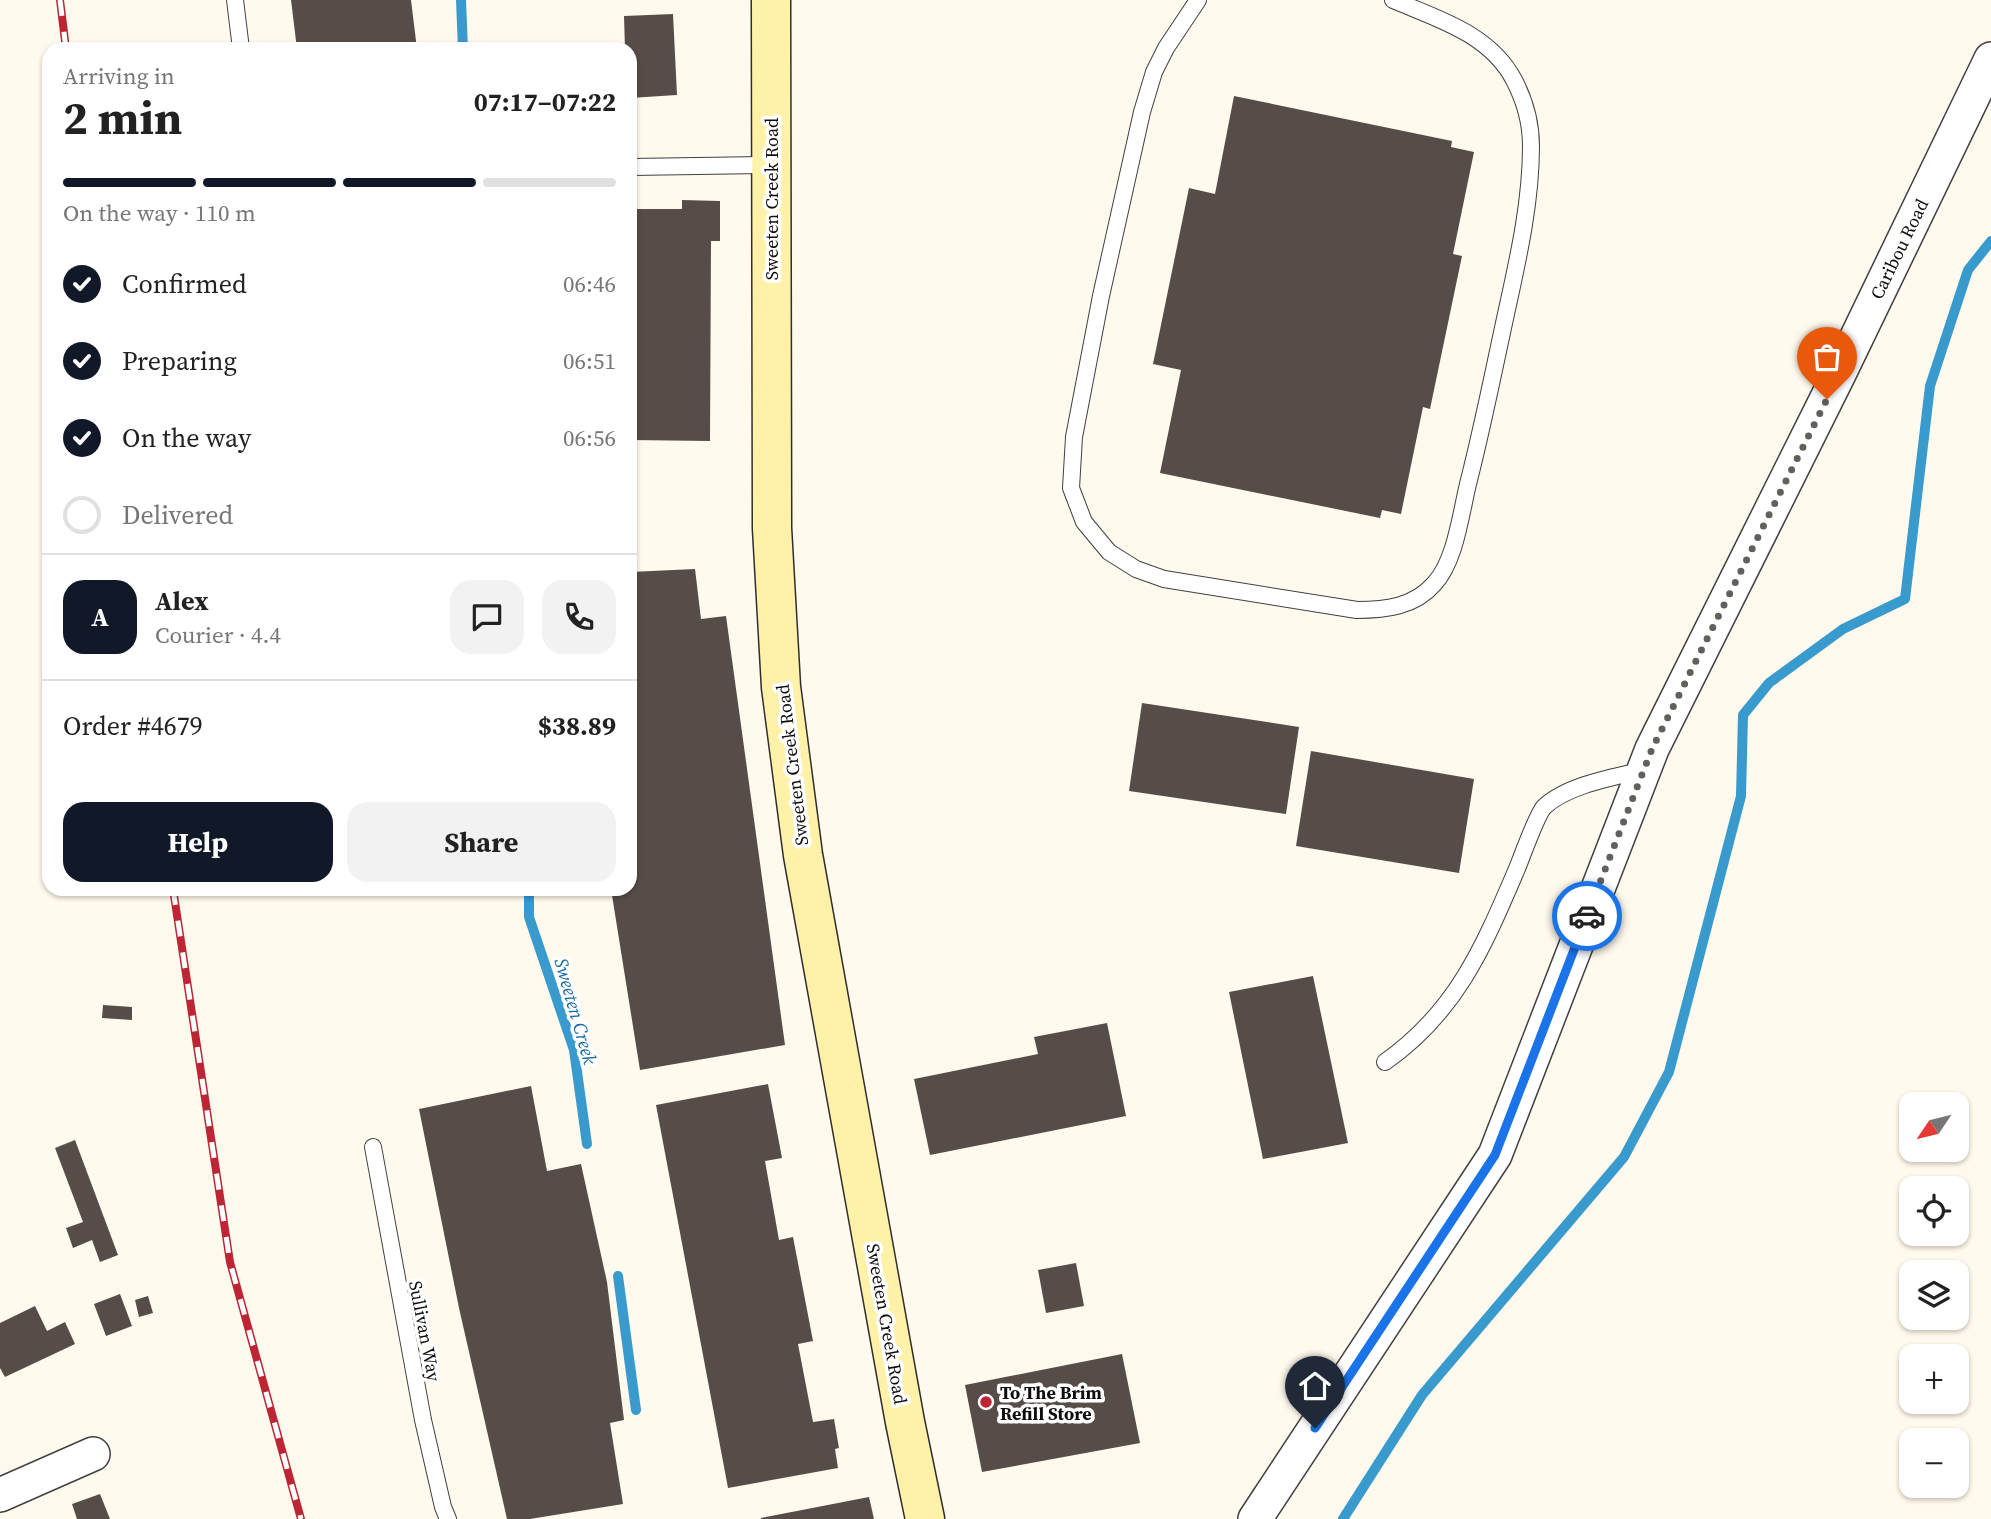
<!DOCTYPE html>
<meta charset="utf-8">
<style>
:root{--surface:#fff;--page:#f2f2f2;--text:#222;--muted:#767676;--line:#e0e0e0;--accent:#111827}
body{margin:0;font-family:"Source Serif 4",serif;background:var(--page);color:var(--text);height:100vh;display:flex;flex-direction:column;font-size:26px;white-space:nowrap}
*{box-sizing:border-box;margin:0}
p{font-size:23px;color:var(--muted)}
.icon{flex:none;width:38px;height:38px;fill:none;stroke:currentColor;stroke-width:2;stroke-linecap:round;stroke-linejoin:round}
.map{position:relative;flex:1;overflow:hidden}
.panel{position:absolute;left:42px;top:42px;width:595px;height:854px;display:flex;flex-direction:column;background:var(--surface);border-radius:21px;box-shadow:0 2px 5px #0004}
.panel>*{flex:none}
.needle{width:46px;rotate:235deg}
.buttons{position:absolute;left:1899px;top:1092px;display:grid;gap:14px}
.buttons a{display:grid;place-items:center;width:70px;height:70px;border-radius:14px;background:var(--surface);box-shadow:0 2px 5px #0004;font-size:35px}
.pin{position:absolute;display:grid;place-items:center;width:60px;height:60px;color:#fff;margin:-72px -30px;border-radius:50% 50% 50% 0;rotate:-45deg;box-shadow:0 0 7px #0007}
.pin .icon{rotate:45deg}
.courier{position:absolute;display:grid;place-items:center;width:70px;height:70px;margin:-35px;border:5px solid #1a73e8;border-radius:50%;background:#fff;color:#222;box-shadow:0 2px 9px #0007}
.headline em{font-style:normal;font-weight:700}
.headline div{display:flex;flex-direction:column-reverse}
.headline{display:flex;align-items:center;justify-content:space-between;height:119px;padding:0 21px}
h1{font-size:46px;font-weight:700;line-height:52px}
.bar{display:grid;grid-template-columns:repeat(4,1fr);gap:10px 7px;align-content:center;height:84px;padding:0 21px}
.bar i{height:9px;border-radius:5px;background:var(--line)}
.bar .selected{background:var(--accent)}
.bar p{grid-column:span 4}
.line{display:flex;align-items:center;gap:18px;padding:0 21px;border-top:2px solid var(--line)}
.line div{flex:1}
.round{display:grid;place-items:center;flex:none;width:74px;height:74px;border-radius:21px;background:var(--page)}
ol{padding:0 21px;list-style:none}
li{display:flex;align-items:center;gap:21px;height:77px}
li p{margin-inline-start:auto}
li .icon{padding:7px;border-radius:50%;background:var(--accent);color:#fff;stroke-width:4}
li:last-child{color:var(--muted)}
li i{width:38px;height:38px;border:4px solid var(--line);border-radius:50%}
.cta{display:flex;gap:14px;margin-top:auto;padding:14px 21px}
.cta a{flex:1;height:80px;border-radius:21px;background:var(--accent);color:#fff;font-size:28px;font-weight:700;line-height:80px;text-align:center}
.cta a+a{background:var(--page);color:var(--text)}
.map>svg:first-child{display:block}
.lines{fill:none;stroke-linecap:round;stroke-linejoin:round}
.stream{stroke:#399acd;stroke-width:10}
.building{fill:#564d49}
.service-casing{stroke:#404040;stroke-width:18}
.minor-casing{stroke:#404040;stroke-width:36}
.secondary-casing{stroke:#2f2f2f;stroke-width:41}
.service{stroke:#fff;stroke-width:16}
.minor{stroke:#fff;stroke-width:33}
.secondary{stroke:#fff1a8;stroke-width:38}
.rail-casing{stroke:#bd2534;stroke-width:8}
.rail{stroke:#fff;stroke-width:5;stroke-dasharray:16;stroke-linecap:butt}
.done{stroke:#62605b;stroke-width:7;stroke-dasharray:0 12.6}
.route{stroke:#1a73e8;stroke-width:9}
.poi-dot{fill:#bd2534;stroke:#fff;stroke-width:2.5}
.labels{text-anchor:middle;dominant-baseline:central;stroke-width:7;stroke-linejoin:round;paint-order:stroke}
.street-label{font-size:18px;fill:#0d0d0d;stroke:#fff}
.poi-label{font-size:18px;font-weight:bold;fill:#0d0d0d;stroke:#fff;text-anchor:start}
.water-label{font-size:19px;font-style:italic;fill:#176a9e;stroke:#fff}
</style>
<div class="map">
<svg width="1991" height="1519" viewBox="0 0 1991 1519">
<rect width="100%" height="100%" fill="#fffaed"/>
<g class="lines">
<g class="stream">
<path d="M461,0l2,49"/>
<path d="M529,889v28l45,133 13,94"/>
<path d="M618,1276l18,134"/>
<path d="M1343,1519l79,-124 202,-238 45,-85 72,-276 2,-81 26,-32 74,-54 62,-30 25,-213 38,-116 23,-29"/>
</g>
</g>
<g class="building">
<path d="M291,0h120l6,49h-120z"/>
<path d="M673,14l4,81 -47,3v-49h-5l-1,-33z"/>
<path d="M1234,96l218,45 -1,6 23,5 -21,102 9,2 -32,153 -7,-2 -22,107 -19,-4 -2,8 -220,-45 21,-103 -28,-6 36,-176 26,6z"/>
<path d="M682,200l38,1v40h-9l-1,200 -80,-1v-231h52z"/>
<path d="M695,569l6,50 25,-3 59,429 -145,25 -29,-181h19v-317z"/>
<path d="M1142,703l157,24 -13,87 -157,-23z"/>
<path d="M1311,751l163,28 -15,94 -163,-27z"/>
<path d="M1313,976l35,167 -85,16 -34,-167z"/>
<path d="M103,1005l29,2v13l-30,-2z"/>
<path d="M1107,1023l19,93 -196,39 -16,-76 124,-25 -4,-17z"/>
<path d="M768,1084l14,74 -17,3 14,79 14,-3 20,104 -15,3 15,78 21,-3 5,29 -4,1 3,19 -110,20 -72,-383z"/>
<path d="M531,1086l16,85 34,-7 26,118 17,138 -14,3 13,81 -93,15h-23l-48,-211 -40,-199z"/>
<path d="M75,1140l43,115 -18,7 -8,-22 -19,8 -7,-20 17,-6 -28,-74z"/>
<path d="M1076,1263l8,43 -38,7 -8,-43z"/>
<path d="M120,1294l12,32 -26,10 -12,-32z"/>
<path d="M148,1296l5,17 -14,4 -4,-17z"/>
<path d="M35,1306l12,25 18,-9 10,22 -70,33 -5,-9v-45z"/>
<path d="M1122,1354l18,89 -158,29 -17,-87z"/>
<path d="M100,1494l10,25h-33l-5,-15z"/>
<path d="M869,1497l5,22h-113v-1z"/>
</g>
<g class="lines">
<defs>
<g id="service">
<path d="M235,0l6,49"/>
<path d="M1198,0l-32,48 -12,24 -12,40 -41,184 -27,141 -3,51 13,34 25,30 27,17 28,10 193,31c28,0 57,-3 77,-26 22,-23 27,-73 35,-104 14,-55 25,-111 37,-166 12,-55 25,-111 25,-168 0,-23 -6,-45 -17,-66 -24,-46 -76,-61 -121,-80"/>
<path d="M630,167l141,-2"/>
<path d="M1385,1062c71,-50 98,-114 131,-191 6,-14 20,-55 28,-64 23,-22 70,-30 100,-37"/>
<path d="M373,1147l50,273 20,87 5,12"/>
</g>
<g id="minor">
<path d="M0,1495l93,-41"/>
<path d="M1255,1519l240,-364 157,-406 187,-375 152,-315"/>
</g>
<path id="secondary" d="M771,0l1,528 9,159 22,168 102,567 20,97"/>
</defs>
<use href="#service" class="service-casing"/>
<use href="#minor" class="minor-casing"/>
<use href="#secondary" class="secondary-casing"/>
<use href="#service" class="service"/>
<use href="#minor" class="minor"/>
<use href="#secondary" class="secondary"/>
<defs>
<g id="rail">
<path d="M60,0l6,49"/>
<path d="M173,889l57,373 71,257"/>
</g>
</defs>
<use href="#rail" class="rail-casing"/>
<use href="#rail" class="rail"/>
</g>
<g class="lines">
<path class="done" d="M1587,916l65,-167 175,-350"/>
<path class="route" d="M1315,1428l180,-273 92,-239"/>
</g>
<circle class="poi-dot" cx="986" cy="1402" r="7"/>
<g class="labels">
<g class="street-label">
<text transform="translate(771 199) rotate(-90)">Sweeten Creek Road</text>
<text transform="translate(1899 249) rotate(-64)">Caribou Road</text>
<text transform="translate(792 765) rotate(-97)">Sweeten Creek Road</text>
<text transform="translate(887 1324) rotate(80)">Sweeten Creek Road</text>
<text transform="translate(425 1331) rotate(79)">Sullivan Way</text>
</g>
<g class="poi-label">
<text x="1000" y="1392">To The Brim<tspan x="1000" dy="21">Refill Store</tspan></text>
</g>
<g class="water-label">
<text transform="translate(576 1011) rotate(74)">Sweeten Creek</text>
</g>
</g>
</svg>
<div class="buttons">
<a><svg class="needle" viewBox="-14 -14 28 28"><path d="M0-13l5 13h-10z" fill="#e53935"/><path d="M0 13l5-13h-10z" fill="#767676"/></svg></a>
<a><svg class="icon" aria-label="locate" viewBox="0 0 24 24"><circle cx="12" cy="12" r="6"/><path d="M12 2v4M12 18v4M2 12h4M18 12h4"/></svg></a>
<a><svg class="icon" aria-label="layers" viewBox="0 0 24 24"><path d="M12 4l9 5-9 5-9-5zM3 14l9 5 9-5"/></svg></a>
<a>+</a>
<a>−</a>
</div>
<div class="pin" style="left:1827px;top:399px;background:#ea580c"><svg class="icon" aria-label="bag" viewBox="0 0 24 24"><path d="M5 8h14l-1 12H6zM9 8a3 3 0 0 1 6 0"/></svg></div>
<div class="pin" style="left:1315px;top:1428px;background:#1f2937"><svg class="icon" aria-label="home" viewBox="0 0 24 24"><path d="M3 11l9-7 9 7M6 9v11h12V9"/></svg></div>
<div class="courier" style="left:1587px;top:916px"><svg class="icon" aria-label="car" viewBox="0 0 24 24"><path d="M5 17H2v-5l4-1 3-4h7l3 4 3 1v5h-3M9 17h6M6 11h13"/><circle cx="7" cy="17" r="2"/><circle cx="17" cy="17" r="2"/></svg></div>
<section class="panel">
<div class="headline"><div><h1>2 min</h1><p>Arriving in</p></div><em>07:17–07:22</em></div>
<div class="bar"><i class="selected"></i><i class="selected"></i><i class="selected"></i><i></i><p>On the way · 110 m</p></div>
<ol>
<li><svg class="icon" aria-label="check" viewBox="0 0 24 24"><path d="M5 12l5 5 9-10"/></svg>Confirmed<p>06:46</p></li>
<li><svg class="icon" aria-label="check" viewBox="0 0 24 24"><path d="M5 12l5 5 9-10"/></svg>Preparing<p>06:51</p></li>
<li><svg class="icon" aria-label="check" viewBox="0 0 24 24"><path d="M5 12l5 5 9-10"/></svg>On the way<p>06:56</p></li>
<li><i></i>Delivered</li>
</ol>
<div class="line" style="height:126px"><b class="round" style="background:var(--accent);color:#fff">A</b><div><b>Alex</b><p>Courier · 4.4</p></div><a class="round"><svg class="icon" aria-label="chat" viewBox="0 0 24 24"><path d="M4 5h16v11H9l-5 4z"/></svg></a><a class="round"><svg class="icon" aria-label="phone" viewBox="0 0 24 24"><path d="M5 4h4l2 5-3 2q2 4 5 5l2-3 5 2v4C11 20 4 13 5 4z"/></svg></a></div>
<div class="line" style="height:91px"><div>Order #4679</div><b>$38.89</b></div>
<div class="cta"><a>Help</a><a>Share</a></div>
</section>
</div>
